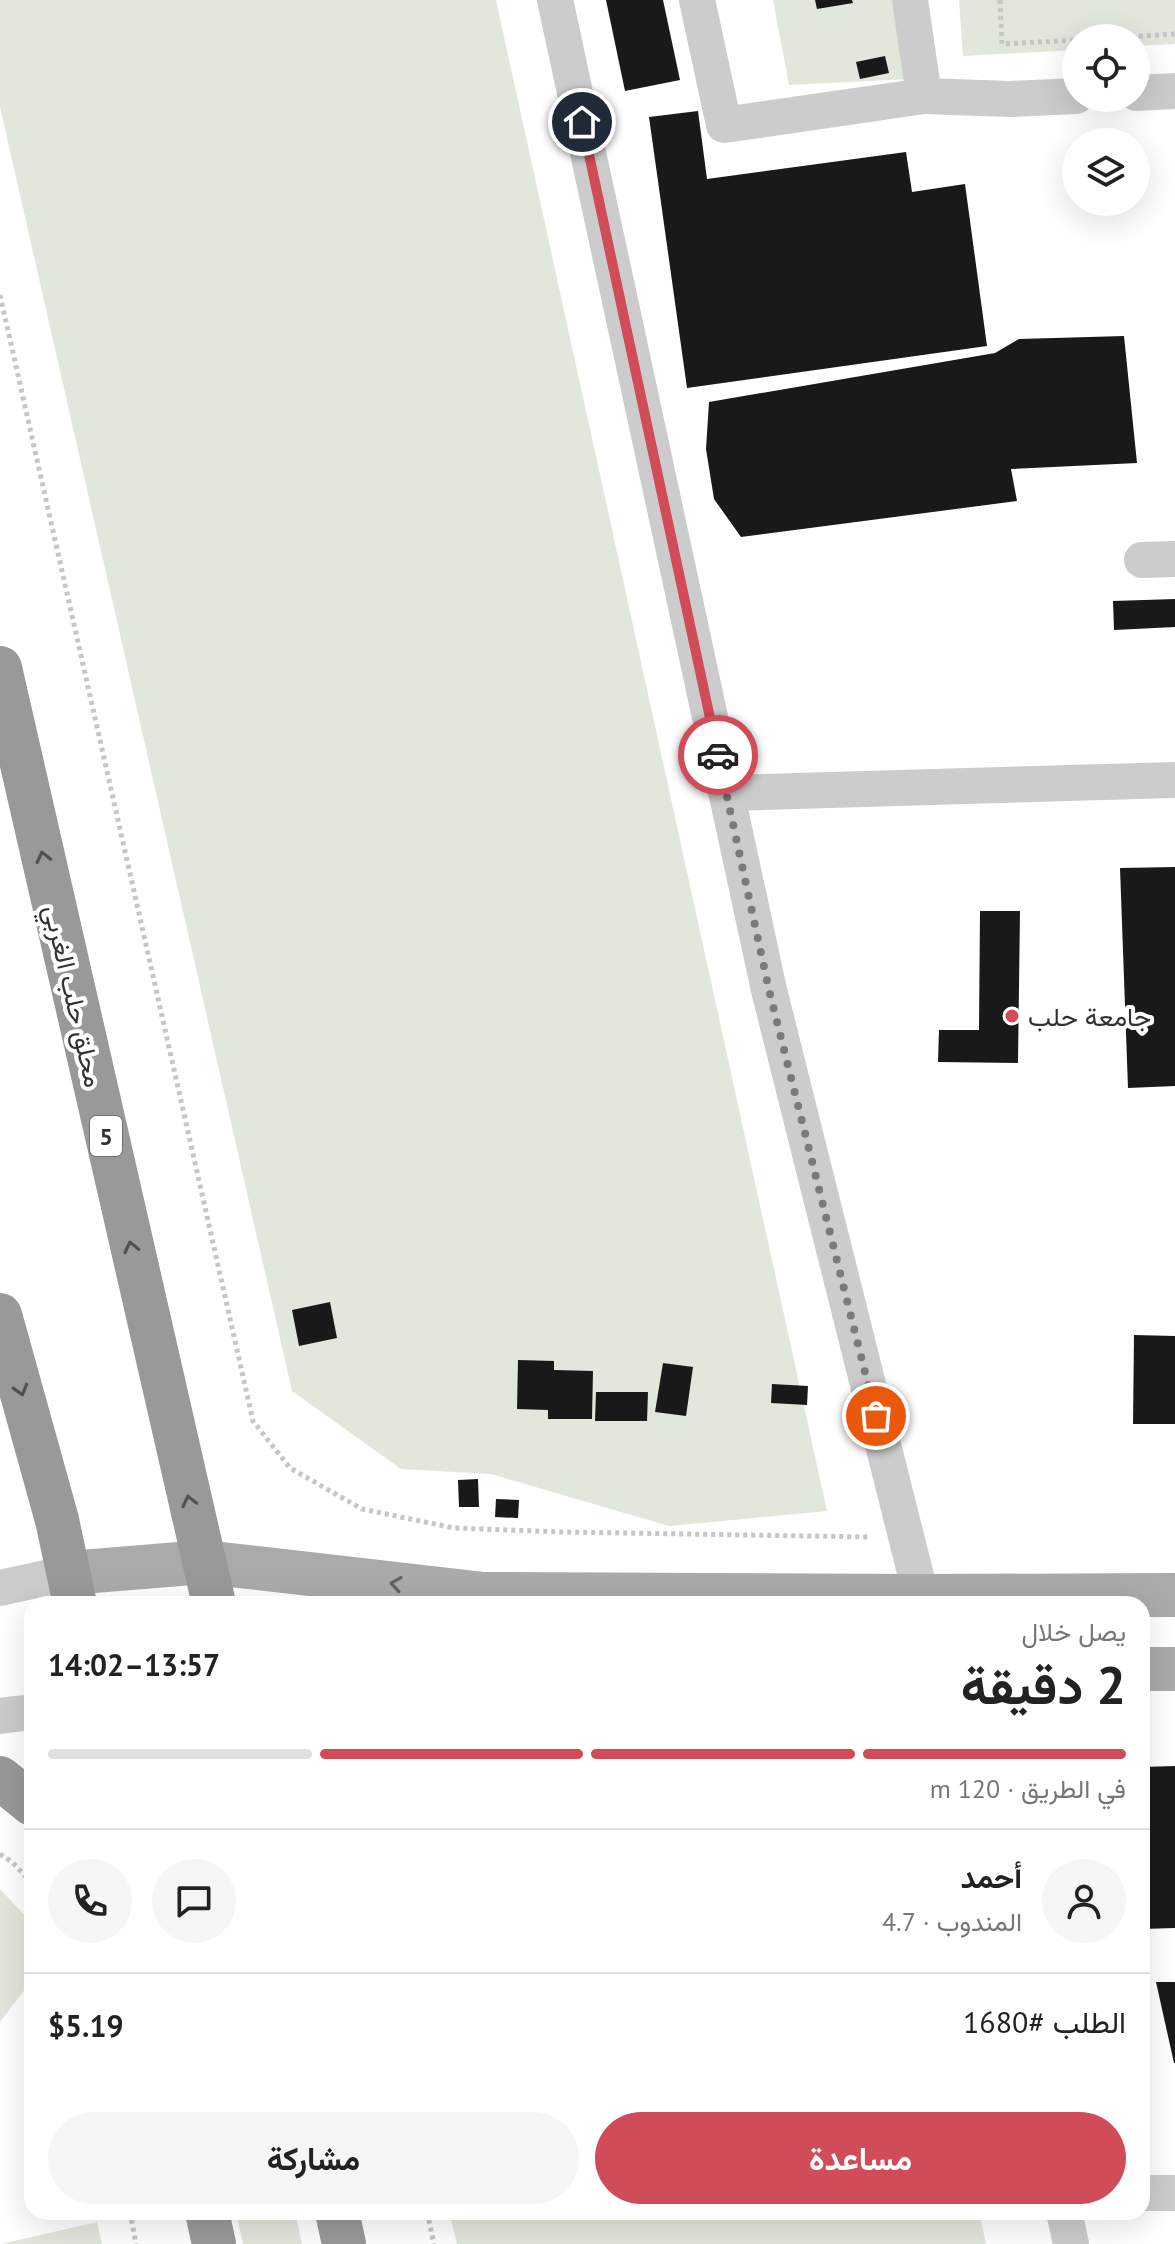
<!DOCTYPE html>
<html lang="ar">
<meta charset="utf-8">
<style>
:root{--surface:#fff;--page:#f6f6f6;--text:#222;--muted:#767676;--line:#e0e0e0;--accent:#d04c58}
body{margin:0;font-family:"PT Sans",Vazirmatn,sans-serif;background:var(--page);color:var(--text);direction:rtl;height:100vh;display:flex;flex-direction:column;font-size:30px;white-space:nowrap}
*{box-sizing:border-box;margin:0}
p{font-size:26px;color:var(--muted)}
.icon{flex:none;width:44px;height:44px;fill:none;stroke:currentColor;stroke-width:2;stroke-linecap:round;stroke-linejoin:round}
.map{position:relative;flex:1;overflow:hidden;direction:ltr}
.sheet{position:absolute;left:24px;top:1596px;width:1126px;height:624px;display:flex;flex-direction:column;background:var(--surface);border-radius:24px;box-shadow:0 8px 32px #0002;direction:rtl}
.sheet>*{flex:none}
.tools{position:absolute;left:1062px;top:24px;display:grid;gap:16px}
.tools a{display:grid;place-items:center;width:88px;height:88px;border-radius:50%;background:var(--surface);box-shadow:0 8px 32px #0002;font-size:40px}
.pin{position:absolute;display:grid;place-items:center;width:68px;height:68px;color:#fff;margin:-34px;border:4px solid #fff;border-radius:50%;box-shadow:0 2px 8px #0007}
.courier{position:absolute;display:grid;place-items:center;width:80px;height:80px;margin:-40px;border:6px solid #d04c58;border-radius:50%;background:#fff;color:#222;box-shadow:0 2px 10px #0007}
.headline em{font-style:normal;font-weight:700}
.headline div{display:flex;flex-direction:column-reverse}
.headline{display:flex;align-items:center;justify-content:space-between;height:136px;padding:0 24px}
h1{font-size:52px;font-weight:700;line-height:60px}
.bar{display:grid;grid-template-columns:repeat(4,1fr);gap:12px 8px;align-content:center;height:96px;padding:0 24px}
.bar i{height:10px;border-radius:6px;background:var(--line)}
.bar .on{background:var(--accent)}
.bar p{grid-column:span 4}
.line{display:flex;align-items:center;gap:20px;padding:0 24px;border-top:2px solid var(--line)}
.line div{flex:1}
.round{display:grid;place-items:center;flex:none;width:84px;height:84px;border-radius:42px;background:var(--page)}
.cta{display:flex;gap:16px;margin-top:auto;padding:16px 24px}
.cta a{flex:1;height:92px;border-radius:48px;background:var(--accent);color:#fff;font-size:32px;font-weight:700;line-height:92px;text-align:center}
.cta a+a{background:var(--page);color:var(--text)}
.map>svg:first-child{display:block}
.green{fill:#e2e7dc}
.building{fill:#191919}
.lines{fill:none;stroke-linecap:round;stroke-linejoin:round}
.path{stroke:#c6c6c6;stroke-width:5;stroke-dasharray:4 4;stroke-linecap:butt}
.minor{stroke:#ccc;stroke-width:36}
.major{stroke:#aaa;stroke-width:44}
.highway{stroke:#999;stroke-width:44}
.oneway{stroke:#515151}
.oneway2{stroke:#626262}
.done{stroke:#7a7a7a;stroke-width:8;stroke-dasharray:0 14.4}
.route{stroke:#d04c58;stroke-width:10}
.poi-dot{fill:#d04c58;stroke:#fff;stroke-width:3}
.labels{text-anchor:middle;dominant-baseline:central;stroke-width:8;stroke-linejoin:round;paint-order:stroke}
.shield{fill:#fff;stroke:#707070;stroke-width:2}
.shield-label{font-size:24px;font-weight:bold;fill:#323232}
.street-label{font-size:26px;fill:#323232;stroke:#fff}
.poi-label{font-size:26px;fill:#323232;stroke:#fff;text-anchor:start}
</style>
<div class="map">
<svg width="1175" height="2244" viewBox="0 0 1175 2244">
<rect width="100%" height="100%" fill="#fff"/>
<g class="green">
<path d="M0,0h496l331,1511 -158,15 -178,-52 -90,-5 -109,-78 -292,-1284z"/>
<path d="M773,0h120l16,79 -120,6z"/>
<path d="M959,0h216v44l-39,2v-8h-60v12l-113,6z"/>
<path d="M0,1889l32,34v57l-32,42z"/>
<path d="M236,2212h59l7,32h-59z"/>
<path d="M449,2212h530l7,32h-529z"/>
<path d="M97,2222l5,22h-101z"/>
</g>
<g class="building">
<path d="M606,0h57l17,80 -55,11z"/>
<path d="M815,0h37l1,3 -36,6z"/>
<path d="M885,56l4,17 -29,6 -4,-17z"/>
<path d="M698,111l9,68 199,-27 6,40 53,-8 22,162 -300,42 -38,-271z"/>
<path d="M1124,336l13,127 -126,6 6,32 -276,36 -27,-38 -8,-50 3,-47 286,-49 24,-14z"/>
<path d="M1175,599v28l-61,3 -1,-29z"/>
<path d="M1175,867v219l-47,2 -8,-220z"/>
<path d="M980,911h40l-2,152 -80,-1 1,-32h40z"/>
<path d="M330,1302l7,36 -38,8 -7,-36z"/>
<path d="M1134,1335l41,1v88h-42z"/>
<path d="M518,1360l36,1v9l39,1 -1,48h-44v-9l-31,-1z"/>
<path d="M663,1363l30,4 -7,49 -31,-4z"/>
<path d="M772,1384l36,2 -1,19 -36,-2z"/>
<path d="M596,1392h52l-1,29h-52z"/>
<path d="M478,1479l1,28h-20l-1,-27z"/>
<path d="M496,1499l23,1 -1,18 -23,-1z"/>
<path d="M1175,1766v162l-33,1v-162z"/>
<path d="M1156,1982h19v81h-1z"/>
</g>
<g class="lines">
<g class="path">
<path d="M1000,0l2,44 74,-4"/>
<path d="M1107,38l68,-4"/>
<path d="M0,295l253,1126 37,47 72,41 92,19 108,4 308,5"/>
<path d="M0,1854l12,8 20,21"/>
<path d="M130,2212l6,32"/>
<path d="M427,2212l7,32"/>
</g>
<g class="minor">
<path d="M555,0l214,990 152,606"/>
<path d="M697,0l27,125 200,-29"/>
<path d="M910,0l14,96 86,3 66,-3"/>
<path d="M1136,93l39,-2"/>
<path d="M1142,560l33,-1"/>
<path d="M726,793l449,-13"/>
<path d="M0,1588l69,-15"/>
<path d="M0,1716l32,-4"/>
<path d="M1142,2193h33"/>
<path d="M1064,2212l7,32"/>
</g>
<g class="major">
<path d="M69,1573l135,-11 280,32 437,2 254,-1"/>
<path d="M1142,1669h33"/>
</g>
<g class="highway">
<path d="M0,668l214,936"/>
<path d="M0,1315l57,205 18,84"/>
<path d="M0,1778l32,26"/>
<path d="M207,2212l7,32"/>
<path d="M337,2212l7,32"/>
</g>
</g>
<defs><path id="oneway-chevron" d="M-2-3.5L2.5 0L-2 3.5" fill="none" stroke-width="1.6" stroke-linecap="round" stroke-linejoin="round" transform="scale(2)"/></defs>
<g class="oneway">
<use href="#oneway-chevron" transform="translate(43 857) rotate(-103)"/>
<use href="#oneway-chevron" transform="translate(131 1247) rotate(-103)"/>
<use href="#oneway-chevron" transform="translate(21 1390) rotate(74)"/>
<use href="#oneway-chevron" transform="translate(189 1501) rotate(-103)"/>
</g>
<use class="oneway2" href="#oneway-chevron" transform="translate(396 1584) rotate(-171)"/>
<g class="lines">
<path class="done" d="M718,755l51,235 107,426"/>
<path class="route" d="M582,122l136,633"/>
</g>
<circle class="poi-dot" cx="1012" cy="1016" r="8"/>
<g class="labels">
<rect class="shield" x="90" y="1116" width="32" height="40" rx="6"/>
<g class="shield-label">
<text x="106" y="1136">5</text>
</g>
<g class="street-label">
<text transform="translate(74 996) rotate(77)">محلق حلب الغربي</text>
</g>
<g class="poi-label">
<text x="1028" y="1016">جامعة حلب</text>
</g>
</g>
</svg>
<div class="tools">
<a><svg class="icon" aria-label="locate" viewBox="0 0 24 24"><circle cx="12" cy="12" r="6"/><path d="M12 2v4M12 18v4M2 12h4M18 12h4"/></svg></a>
<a><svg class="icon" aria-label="layers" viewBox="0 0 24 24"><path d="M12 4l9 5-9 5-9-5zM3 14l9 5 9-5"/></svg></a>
</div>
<div class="pin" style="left:876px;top:1416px;background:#ea580c"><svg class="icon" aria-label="bag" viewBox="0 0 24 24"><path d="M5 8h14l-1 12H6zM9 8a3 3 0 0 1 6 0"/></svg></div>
<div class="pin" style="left:582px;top:122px;background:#1f2937"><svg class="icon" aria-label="home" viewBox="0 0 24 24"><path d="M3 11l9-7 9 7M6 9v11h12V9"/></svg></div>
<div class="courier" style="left:718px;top:755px"><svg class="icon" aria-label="car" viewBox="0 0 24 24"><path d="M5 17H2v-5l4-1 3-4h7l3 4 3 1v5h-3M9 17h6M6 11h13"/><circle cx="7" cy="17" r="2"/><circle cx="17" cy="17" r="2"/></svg></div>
<section class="sheet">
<div class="headline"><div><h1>2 دقيقة</h1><p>يصل خلال</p></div><em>13:57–14:02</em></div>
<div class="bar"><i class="on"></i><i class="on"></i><i class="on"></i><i></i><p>في الطريق · 120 m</p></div>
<div class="line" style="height:144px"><a class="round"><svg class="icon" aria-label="person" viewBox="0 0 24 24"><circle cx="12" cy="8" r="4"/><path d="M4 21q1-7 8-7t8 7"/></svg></a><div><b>أحمد</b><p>المندوب · 4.7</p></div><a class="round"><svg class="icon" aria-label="chat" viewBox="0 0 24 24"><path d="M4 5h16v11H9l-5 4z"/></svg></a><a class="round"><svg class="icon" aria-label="phone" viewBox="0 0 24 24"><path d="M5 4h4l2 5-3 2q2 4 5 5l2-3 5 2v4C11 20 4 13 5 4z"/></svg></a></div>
<div class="line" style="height:104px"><div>الطلب #1680</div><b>$5.19</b></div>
<div class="cta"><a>مساعدة</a><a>مشاركة</a></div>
</section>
</div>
